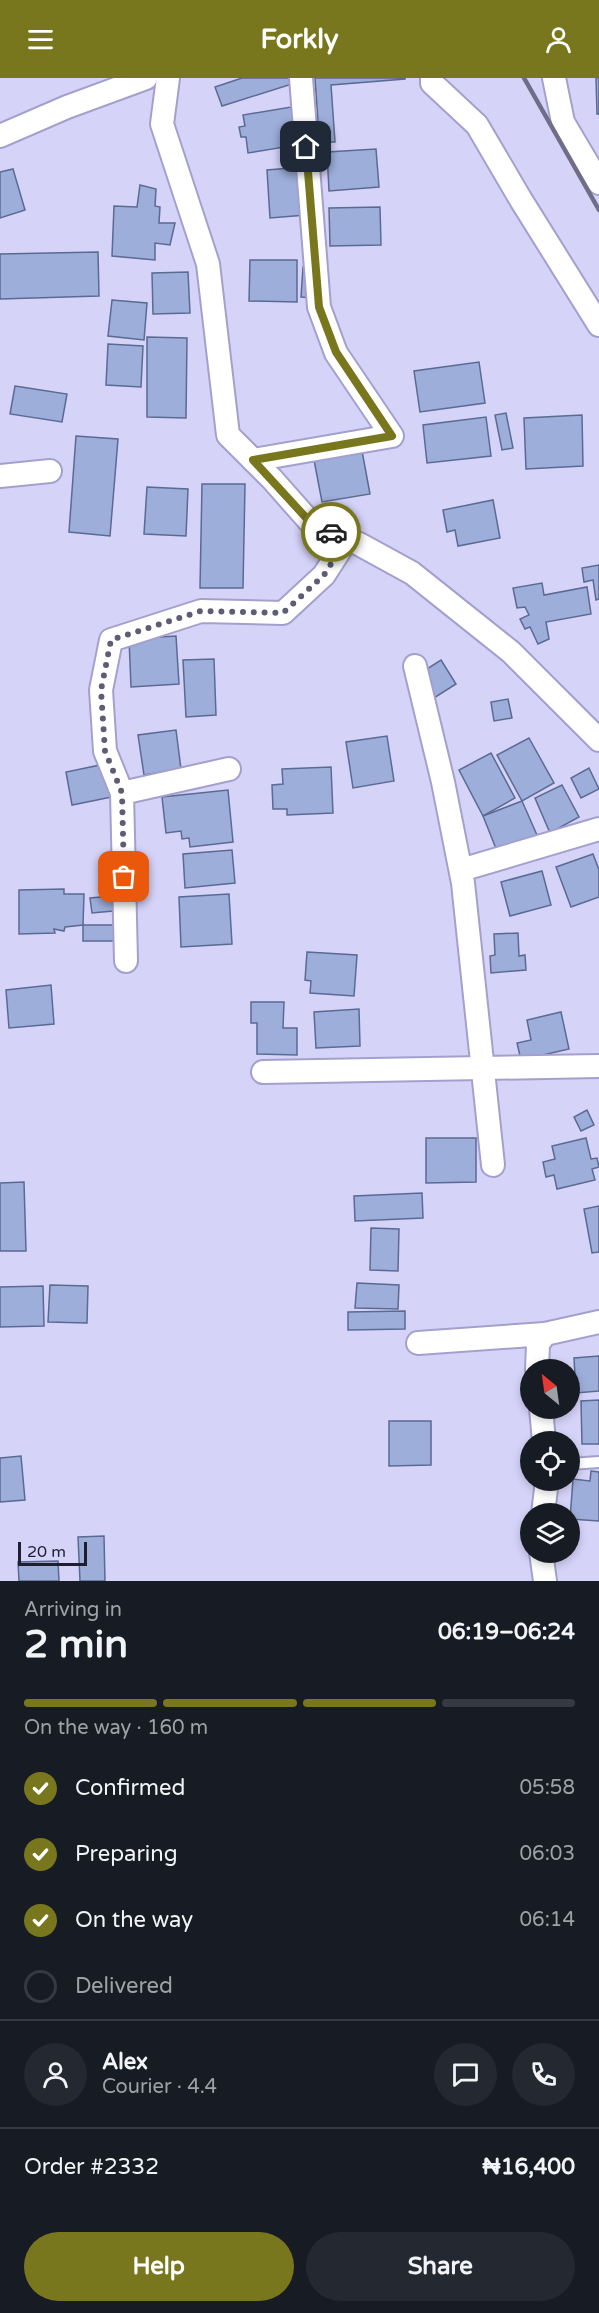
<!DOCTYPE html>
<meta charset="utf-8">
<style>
:root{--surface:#171b24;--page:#242831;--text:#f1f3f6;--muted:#9ea1a6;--line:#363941;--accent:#79771d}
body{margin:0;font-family:"Varela Round",sans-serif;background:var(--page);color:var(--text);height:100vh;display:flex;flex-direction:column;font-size:22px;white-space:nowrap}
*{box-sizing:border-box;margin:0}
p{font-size:20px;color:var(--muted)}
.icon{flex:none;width:33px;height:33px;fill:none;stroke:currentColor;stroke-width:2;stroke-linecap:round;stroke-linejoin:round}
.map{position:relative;height:1503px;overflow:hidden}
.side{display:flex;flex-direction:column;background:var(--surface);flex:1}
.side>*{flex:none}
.needle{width:39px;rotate:331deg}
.buttons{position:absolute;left:520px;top:1281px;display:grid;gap:12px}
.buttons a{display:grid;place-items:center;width:60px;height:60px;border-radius:50%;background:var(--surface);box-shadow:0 3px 9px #0003;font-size:30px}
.scale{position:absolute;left:18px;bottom:15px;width:69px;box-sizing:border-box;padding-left:6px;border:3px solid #1f1d2e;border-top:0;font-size:16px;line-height:21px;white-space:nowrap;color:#1f1d2e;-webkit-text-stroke:4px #d6d3f9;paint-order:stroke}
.pin{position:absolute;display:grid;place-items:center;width:51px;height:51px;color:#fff;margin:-26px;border-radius:12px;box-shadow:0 3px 9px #0006}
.courier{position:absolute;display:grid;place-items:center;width:60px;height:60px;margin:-30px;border:4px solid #79771d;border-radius:50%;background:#fff;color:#222;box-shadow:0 2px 8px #0007}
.head em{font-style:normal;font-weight:800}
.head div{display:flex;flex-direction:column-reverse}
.head{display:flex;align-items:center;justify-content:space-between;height:102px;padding:0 24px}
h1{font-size:39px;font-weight:800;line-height:45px}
.bar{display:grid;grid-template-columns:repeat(4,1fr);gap:9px 6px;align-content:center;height:72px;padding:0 24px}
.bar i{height:8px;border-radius:4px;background:var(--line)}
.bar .active{background:var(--accent)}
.bar p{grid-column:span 4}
.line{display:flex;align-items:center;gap:15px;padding:0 24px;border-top:2px solid var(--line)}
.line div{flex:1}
.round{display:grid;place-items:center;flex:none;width:63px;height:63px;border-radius:32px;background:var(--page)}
ol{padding:0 24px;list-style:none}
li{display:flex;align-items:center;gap:18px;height:66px}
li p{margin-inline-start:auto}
li .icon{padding:6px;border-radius:50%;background:var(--accent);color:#fff;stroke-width:4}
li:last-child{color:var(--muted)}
li i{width:33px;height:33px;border:3px solid var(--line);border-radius:50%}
.action{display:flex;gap:12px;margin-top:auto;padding:12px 24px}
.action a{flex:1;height:69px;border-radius:36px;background:var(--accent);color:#fff;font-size:24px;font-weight:800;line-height:69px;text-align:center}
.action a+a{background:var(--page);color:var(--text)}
header{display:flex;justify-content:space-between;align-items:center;height:78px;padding:0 24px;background:var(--accent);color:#fff;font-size:27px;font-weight:800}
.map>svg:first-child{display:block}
.building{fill:#9daeda;stroke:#5b6a92;stroke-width:1.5}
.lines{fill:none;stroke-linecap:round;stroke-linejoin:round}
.lane-casing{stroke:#a4a0ce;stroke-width:14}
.street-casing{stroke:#a4a0ce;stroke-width:26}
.lane{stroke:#fff;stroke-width:10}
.street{stroke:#fff;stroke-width:22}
.rail{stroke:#706d88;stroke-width:4.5}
.done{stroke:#5f5d75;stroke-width:6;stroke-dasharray:0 10.8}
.route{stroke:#79771d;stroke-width:8}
</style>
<header><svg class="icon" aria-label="menu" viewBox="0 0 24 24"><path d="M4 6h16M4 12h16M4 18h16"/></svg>Forkly<svg class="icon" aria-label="person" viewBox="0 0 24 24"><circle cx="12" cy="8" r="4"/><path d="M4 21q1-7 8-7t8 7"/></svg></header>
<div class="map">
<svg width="599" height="1503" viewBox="0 0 599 1503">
<rect width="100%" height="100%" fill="#d6d3f9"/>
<g class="building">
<path d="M242,0h52l1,5 -73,23 -7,-19z"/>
<path d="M315,0h90v1l-74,6 4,57h-15l2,-9 -10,1v-12l6,-1z"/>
<path d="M596,0h3v36h-2z"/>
<path d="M291,29l6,38 -49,8 -2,-16h-5l-2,-10 6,-1 -2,-11z"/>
<path d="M376,71l3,38 -50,4 -2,-39z"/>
<path d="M303,89l3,48 -36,3 -3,-48z"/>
<path d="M13,91l12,41 -25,8v-46z"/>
<path d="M140,107l16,4 -1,17 5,1 -1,16h16l-5,22 -15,-2v17l-43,-4 2,-50 23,1z"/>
<path d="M380,129l1,38 -51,1 -1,-38z"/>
<path d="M98,174l1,44 -99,3v-45z"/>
<path d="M250,182h47v42l-48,-1z"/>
<path d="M303,189h12l-2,31 -12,-1z"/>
<path d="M188,194l2,41 -37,1 -1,-41z"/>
<path d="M112,222l35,3 -3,37 -36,-4z"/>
<path d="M147,259l40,1 -1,80 -39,-1z"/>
<path d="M108,266l35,2 -2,41 -35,-2z"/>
<path d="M479,284l6,41 -65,9 -6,-41z"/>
<path d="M15,308l52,8 -5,28 -52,-8z"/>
<path d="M506,335l7,35 -11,2 -7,-35z"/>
<path d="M582,337l1,51 -57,3 -2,-51z"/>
<path d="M486,339l5,39 -64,7 -4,-38z"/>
<path d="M76,358l42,3 -8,97 -41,-4z"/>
<path d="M362,373l8,43 -48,8 -8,-42z"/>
<path d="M202,406h43l-2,104h-43z"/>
<path d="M147,409l41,2 -2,47 -42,-2z"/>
<path d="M493,422l7,38 -42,8 -3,-16 -8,2 -4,-22z"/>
<path d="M599,487v34l-3,1 -3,-20 -9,2 -2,-14z"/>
<path d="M542,505l2,12 43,-8 4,27 -45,8 3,17 -11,5 -8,-17 -5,2 -5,-10 9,-4 -4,-8 -8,1 -4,-20z"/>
<path d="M176,558l3,48 -48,3 -2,-48z"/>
<path d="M214,581l2,56 -30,2 -3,-57z"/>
<path d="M441,582l15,24 -22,14 -15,-24z"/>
<path d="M508,621l4,19 -18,3 -3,-19z"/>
<path d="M176,652l5,39 -37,6 -6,-40z"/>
<path d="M387,658l7,45 -41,7 -7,-46z"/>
<path d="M529,660l25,45 -32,18 -25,-46z"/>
<path d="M491,675l24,45 -32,18 -24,-46z"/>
<path d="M105,686l7,33 -40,8 -6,-33z"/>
<path d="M331,689l2,46 -46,2v-6h-14l-1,-24 11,-1 -1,-15z"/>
<path d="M589,690l10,21 -18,9 -10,-20z"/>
<path d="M562,707l17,32 -29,16 -15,-35z"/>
<path d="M228,712l5,52 -43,5 -1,-9 -7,1 -1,-8 -15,2 -4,-36z"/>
<path d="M522,723l15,34 -40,16 -14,-35z"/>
<path d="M232,772l3,33 -50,5 -2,-34z"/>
<path d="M593,776l6,16v27l-28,10 -15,-40z"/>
<path d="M542,793l9,34 -41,11 -9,-34z"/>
<path d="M64,811v5h20l-1,31 -18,2 -1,4 -10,-2 1,4 -36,1v-44z"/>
<path d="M229,816l3,50 -51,3 -2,-50z"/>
<path d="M112,818l1,15 -21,2 -2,-15z"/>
<rect x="83" y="847" width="36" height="16"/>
<path d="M518,855l1,23 6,-1 1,15 -35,3 -1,-17 5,-1 -1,-21z"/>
<path d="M307,874l50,3 -3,41 -44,-3 1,-12 -6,-1z"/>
<path d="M51,907l3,39 -45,4 -3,-38z"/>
<path d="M251,924h33l-1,26h14v27l-40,-1v-31h-6z"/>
<path d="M359,931l1,37 -44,2 -2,-36z"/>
<path d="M561,934l8,37 -48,11 -4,-17 14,-3 -4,-20z"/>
<path d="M587,1032l7,15 -13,6 -7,-14z"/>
<path d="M426,1060h50v44l-50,1z"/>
<path d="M586,1060l5,21 6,-1 2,9 -7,2 3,11 -38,9 -3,-14 -8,2 -3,-15 12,-3 -3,-13z"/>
<path d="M24,1104l2,69h-26v-68z"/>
<path d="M422,1115l1,25 -68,3 -1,-25z"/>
<path d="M599,1128v46l-7,1 -8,-44z"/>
<path d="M371,1150l28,1 -1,42 -28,-1z"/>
<path d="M357,1205l42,2 -1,24 -43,-1z"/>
<path d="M50,1207l38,1 -1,37 -39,-1z"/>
<path d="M43,1208l1,40 -44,1v-40z"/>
<path d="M405,1233v18l-57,1v-18z"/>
<path d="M599,1278v35l-23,2 -2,-35z"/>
<path d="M599,1322v44h-17l-1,-43z"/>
<path d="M389,1343h42v44l-42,1z"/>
<path d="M21,1378l4,44 -25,2v-44z"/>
<path d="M591,1393l8,1v49l-29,-2 3,-40 17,2z"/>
<path d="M104,1458l1,45h-25l-2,-44z"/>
<path d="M58,1483l1,20h-40l-1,-19z"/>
</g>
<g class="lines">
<defs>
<path id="lane" d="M570,1386l29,-2"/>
<g id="street">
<path d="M168,0l-6,46 46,140 20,171 44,44 38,43 49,22 53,29 99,79 88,88"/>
<path d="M432,0v5l45,42 44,75 78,125"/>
<path d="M554,0l9,44 36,61"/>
<path d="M0,58l67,-29 79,-29"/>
<path d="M253,382l139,-24 -56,-83 -17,-46 -18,-229"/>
<path d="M0,398l50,-5"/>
<path d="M415,588l28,116 20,101 30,282"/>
<path d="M122,715l107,-24"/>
<path d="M461,792l138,-41"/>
<path d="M126,883l-4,-168 -17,-42 -4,-61 10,-50 90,-29 82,2 41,-38 23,-36"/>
<path d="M263,994l336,-6"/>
<path d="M418,1265l127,-9"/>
<path d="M537,1292l1,-26 7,-10 54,-12"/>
<path d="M541,1330l3,34"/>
<path d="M543,1436l4,-34"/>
<path d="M541,1474l4,29"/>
</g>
</defs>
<use href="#lane" class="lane-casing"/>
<use href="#street" class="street-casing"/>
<use href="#lane" class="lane"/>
<use href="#street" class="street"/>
<path class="rail" d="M524,0l75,132"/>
</g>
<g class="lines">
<path class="done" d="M124,799l-2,-84 -17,-42 -4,-61 10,-50 90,-29 82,2 41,-38 23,-36 -16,-7"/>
<path class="route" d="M306,69l13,160 17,45 56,84 -139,24 57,62 21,10"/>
</g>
</svg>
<div class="buttons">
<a><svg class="needle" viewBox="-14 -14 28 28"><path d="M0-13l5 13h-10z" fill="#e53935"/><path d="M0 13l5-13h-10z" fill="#9ea1a6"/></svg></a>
<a><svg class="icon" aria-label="locate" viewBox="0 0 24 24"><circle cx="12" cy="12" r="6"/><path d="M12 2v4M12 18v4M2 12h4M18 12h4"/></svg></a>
<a><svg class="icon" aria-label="layers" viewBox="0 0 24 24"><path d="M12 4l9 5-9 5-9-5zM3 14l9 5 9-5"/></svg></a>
</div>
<div class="scale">20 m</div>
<div class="pin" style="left:124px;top:799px;background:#ea580c"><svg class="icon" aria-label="bag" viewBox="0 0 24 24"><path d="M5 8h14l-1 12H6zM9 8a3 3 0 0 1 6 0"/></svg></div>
<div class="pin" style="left:306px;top:69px;background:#1f2937"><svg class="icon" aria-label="home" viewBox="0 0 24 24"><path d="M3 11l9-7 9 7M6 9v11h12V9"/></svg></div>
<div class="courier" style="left:331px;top:454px"><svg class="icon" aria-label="car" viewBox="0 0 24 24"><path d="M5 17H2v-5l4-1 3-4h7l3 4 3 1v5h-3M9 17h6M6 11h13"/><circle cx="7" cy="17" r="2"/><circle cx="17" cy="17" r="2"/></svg></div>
</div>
<section class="side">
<div class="head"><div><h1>2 min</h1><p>Arriving in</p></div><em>06:19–06:24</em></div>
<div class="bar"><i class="active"></i><i class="active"></i><i class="active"></i><i></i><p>On the way · 160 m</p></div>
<ol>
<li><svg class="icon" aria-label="check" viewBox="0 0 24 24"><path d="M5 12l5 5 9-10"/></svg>Confirmed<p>05:58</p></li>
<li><svg class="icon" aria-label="check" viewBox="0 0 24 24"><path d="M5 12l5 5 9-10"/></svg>Preparing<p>06:03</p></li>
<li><svg class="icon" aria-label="check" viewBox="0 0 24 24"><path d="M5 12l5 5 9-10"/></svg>On the way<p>06:14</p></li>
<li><i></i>Delivered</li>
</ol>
<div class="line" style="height:108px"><a class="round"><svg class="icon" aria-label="person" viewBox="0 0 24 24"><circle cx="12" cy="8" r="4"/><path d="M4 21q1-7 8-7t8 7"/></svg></a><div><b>Alex</b><p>Courier · 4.4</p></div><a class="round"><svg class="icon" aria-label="chat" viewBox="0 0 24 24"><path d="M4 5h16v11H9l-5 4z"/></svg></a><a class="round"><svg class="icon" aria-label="phone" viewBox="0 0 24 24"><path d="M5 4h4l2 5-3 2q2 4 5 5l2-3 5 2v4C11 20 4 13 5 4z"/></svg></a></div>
<div class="line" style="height:78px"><div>Order #2332</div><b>₦16,400</b></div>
<div class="action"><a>Help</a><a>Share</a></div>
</section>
